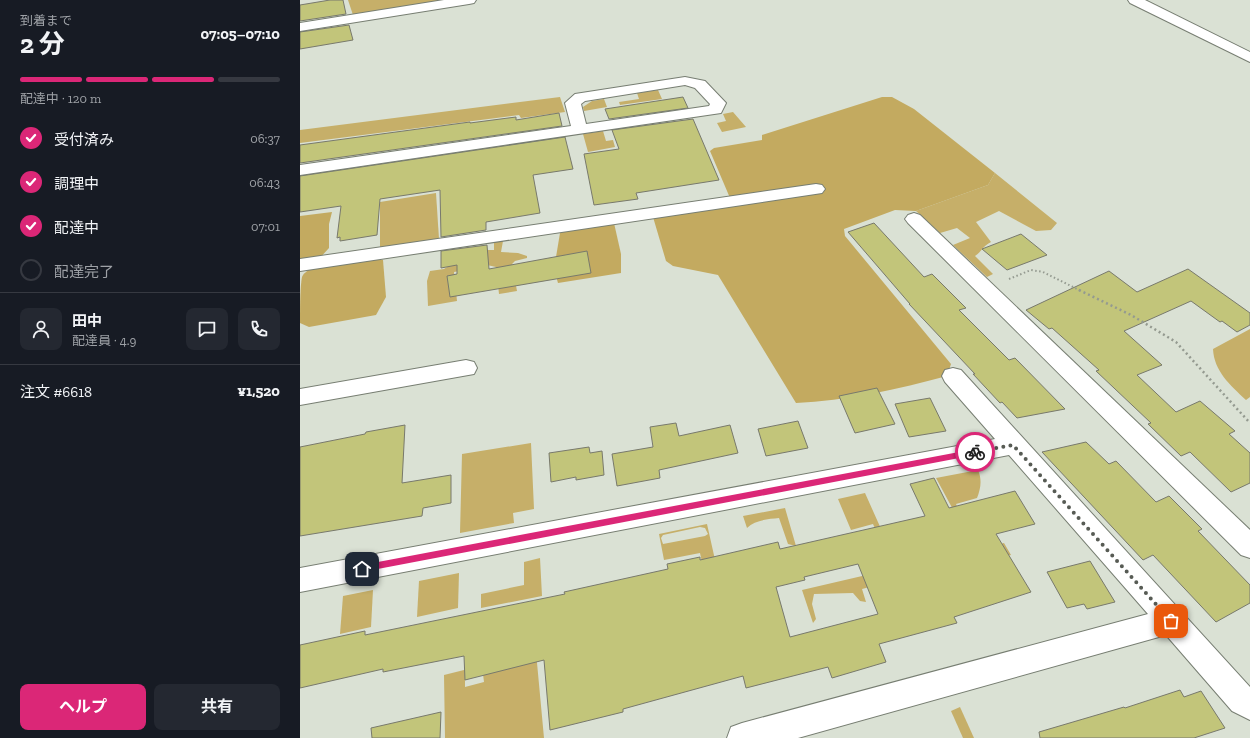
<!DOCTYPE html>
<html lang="ja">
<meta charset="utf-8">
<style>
:root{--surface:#171b24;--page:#242831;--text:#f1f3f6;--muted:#9ea1a6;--line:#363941;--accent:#db2777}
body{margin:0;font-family:"Zilla Slab","Noto Sans JP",serif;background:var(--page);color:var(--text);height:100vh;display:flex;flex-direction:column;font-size:15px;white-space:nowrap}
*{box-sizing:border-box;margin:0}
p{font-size:13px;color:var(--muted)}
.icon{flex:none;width:22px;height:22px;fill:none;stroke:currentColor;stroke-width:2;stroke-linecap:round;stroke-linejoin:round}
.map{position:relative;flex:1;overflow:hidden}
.sheet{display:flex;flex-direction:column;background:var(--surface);width:300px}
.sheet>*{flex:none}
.pin{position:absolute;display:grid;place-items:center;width:34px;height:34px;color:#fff;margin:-17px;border-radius:8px;box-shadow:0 2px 6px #0006}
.courier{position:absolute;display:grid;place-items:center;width:40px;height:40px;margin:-20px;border:3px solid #db2777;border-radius:50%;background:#fff;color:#222;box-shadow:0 1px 5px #0007}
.headline em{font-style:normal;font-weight:700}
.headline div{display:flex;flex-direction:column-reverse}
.headline{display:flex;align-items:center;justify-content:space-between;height:68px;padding:0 20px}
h1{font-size:26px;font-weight:700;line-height:30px}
.bar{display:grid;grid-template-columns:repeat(4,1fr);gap:6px 4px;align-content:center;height:48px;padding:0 20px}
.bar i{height:5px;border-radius:3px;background:var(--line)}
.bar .current{background:var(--accent)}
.bar p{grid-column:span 4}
.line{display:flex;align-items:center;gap:10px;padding:0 20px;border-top:1px solid var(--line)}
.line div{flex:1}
.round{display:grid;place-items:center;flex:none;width:42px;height:42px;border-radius:8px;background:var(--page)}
ol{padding:0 20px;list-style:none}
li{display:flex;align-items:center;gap:12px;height:44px}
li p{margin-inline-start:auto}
li .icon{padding:4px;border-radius:50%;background:var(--accent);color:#fff;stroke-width:4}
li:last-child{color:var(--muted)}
li i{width:22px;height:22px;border:2px solid var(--line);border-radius:50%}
.primary-button{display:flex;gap:8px;margin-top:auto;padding:8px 20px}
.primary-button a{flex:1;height:46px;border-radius:8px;background:var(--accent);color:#fff;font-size:16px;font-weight:700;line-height:46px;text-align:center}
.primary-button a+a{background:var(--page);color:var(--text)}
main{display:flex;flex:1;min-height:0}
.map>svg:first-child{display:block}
.green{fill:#c6af69;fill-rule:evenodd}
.forest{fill:#c3aa60}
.building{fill:#c2c57a;stroke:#78796c;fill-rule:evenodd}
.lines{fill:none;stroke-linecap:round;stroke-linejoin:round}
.minor-casing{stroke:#777e72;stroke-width:2}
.path-far1{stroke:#949a90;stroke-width:2;stroke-dasharray:1.5 2.5;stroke-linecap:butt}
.path{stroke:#949a90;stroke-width:2.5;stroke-dasharray:2 3;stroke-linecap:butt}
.minor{fill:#fff;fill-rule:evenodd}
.route{fill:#db2777}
.done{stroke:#575b54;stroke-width:4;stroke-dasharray:0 7.2}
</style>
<main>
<section class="sheet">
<div class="headline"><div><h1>2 分</h1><p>到着まで</p></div><em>07:05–07:10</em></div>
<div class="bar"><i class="current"></i><i class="current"></i><i class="current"></i><i></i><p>配達中 · 120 m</p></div>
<ol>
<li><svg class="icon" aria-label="check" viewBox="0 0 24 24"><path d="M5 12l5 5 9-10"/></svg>受付済み<p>06:37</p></li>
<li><svg class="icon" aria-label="check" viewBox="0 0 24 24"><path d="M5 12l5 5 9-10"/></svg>調理中<p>06:43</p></li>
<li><svg class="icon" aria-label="check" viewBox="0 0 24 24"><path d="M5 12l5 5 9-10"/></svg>配達中<p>07:01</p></li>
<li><i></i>配達完了</li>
</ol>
<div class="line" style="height:72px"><a class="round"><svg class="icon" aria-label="person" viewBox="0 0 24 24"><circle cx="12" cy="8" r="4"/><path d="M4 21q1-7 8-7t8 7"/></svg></a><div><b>田中</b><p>配達員 · 4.9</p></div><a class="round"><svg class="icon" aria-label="chat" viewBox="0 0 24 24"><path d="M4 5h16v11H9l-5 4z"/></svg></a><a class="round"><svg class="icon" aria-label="phone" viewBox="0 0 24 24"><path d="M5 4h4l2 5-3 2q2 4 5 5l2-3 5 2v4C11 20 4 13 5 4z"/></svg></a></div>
<div class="line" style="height:52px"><div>注文 #6618</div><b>¥1,520</b></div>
<div class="primary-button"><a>ヘルプ</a><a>共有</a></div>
</section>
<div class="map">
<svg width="950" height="738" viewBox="0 0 950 738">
<rect width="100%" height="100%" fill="#dae1d4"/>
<g class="green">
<path d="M48,0h93v1l-88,14z"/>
<path d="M358,90l4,9 -42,6 -1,-3 20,-3 -2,-6z"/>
<path d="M260,97l5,15 -44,6 -2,-3 -219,28v-13z"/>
<path d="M304,99l3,8 -23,4 -1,-4 9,-6z"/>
<path d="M433,112l13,15 -24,5 -5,-9 9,-2 -3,-7z"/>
<path d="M303,131l3,10 7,-1 2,7 -27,5 -5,-18z"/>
<path d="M695,173l62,50 -6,7 -15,1 -37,-20 -23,11 15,20c-9,5 -9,9 -16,14l18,18 -6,3 -34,-32 17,-7 -13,-10 -17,5 -24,-22 72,-26z"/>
<path d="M136,193l3,46 -59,9v-46z"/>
<path d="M203,241l-2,11 17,1 9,3v2l-12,3 -3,3 5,27 -18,3 -3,-27 -9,-2v-15h7v-8z"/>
<path d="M151,258l14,12 -11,2 3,29 -29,5 -1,-25 3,-10 14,-2 6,-4z"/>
<path d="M950,329v68l-4,3c-16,-15 -32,-29 -33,-51z"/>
<path d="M231,443l3,66 -21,4 1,10 -54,10 2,-79z"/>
<path d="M678,470c4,9 3,18 -1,28l-21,6 16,35 -2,2 -34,-63z"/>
<path d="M565,493l29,65 -5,1 -16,-35 -22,6 -13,-31z"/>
<path d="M485,508l11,38 -8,-2 -9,-26c-11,1 -24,2 -32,10l-4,-12z"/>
<path d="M407,524l17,76 -13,3 -11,-50 -36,7 -5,-26zM400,527l5,1 3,6 -3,2 -42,8 -2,-6 2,-3z"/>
<path d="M704,543l7,12 -80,16 -69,18 4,13 -6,-1 -7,-8 -39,1 -2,10 4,15 -3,4 -11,-33z"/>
<path d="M240,558l2,38 -61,12v-14l43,-9v-23z"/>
<path d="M159,573l-1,35 -41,9 2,-36z"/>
<path d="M73,590l-2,37 -31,7 3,-38z"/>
<path d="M236,652l8,86h-99l-1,-63zM182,666l2,16 -19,5v-16z"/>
<path d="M660,707l14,31h-11l-12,-27z"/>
</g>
<g class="forest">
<path d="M582,97h10l22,12 81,64 -7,12 -72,26 -21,-1 -51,19 1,7 106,128 -4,12c-48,13 -102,25 -151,27l-78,-128 -45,-9 -7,-5 -13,-44 77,-19 -20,-47 4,-3 48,-8v-5z"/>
<path d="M32,212l-3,12v24l-12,13 -17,2v-47z"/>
<path d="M314,223l7,31v19l-63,10 -4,-14 6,-36 6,-4z"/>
<path d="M73,259l10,1 3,37 -10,18 -67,12 -9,-4c0,-11 0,-36 2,-46 1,-3 6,-7 9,-9z"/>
</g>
<g class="building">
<path d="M30,0h13l3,14 -46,7v-16z"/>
<path d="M49,25l4,15 -53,9v-17z"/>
<path d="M383,97l5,11 -79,11 -4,-10z"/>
<path d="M259,113l3,13 -262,37v-18l170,-23v1l46,-6v3z"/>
<path d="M393,119l26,61 -83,13 2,6 -44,6 -10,-51 35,-5 -7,-19z"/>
<path d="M265,137l8,32 -40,6 7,38 -54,9v8l-45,7 -1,-47 -60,9 -3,36 -37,6v-4l-3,1 4,-32 -41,6v-36z"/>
<path d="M574,223l50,54 8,-3 34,34 -7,2 50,50 6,-2 50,51 -48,9 -15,-16 -2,1 -27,-29h2l-66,-70h1l-62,-72z"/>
<path d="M721,234l26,21 -40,15 -25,-21z"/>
<path d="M187,245l2,24 98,-18 4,22 -141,24 -3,-21 10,-2v-9l-16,3v-17z"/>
<path d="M888,269l62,44v12l-13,7 -15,-11 -2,1 -29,-21 -67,30 38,34 -25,10 39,37 24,-11 35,30 -6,3 21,19v30l-19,9 -41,-40 -9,4 -33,-32 3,-1 -55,-52 3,-1 -47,-42 -3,1 -23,-19 83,-39 28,21z"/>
<path d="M577,388l18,36 -40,9 -16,-37z"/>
<path d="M630,398l16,33 -37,6 -14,-33z"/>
<path d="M498,421l10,27 -42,8 -8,-27z"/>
<path d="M376,423l3,13 51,-11 8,28 -79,17 1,8 -43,8 -5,-32 41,-7 -3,-20z"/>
<path d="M105,425l-3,58 49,-8v28l-28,5 -1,8 -122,20v-89l65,-13 1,-2z"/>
<path d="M786,442l23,22 7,-3 40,41 13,-6 33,33 -4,2 52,54v18l-34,19 -63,-67 -10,5 -101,-108z"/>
<path d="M289,447l1,6 12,-2 2,24 -28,5v-3l-25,5 -2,-29z"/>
<path d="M634,478l15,30 66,-17 20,33 -39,10 35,58 -77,25 3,6 -78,21 7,18 -54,16 -4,-11 -82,21 -3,-12 -120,33v3l-73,18 -6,-70 -79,20 -1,-24 -81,16v-3l-83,19v-43l65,-14v4l200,-41 -1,-2 104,-23 -1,-5 33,-7v3l78,-18 2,7 145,-33 -15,-32zM558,564l20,50 -88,23 -14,-50 29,-7 -1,-3z"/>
<path d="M790,561l25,41 -28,7 -3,-5 -17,4 -20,-36z"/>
<path d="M880,690l4,7 17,-6 24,37 -31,10h-154l-1,-6 85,-25 1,1z"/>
<path d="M141,712l-1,26h-68l-1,-10z"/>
</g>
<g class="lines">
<defs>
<g id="minor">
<path d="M144,0h32l-2,3 -5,1 -169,27v-8z"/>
<path d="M828,0h17l105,52v10l-120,-59z"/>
<path d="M385,77l20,4 21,22 -5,10 -421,62v-10l271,-39 -6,-23 10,-9zM385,85l10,3 15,16 -1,2 -123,18 -5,-20 4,-3z"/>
<path d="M516,184l6,1 3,4 -3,4 -522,78v-12z"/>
<path d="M614,213l6,2 330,315v28l-9,-3 -333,-332 -3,-4 3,-4z"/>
<path d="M166,360l8,2 3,6 -3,6 -174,31v-16z"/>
<path d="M653,368l8,2 289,317v33l-18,-9 -66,-76 -368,103h-71l4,-11 11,-4 406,-109 -139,-159 -709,137v-24l695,-129 -50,-57 -3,-6 3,-6z"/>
</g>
</defs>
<use href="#minor" class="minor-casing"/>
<path class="path-far1" d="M709,279l22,-9 12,2 38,19"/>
<path class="path" d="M779,290l52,25 45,27 74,81"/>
<use href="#minor" class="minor"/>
</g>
<path class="route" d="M675,449l4,3 -4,3 -613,117 -4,-3 4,-4z"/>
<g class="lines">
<path class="done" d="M675,452l38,-7 158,176"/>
</g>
</svg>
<div class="pin" style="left:871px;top:621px;background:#ea580c"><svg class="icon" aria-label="bag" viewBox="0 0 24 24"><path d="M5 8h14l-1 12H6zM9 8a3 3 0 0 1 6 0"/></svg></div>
<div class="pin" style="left:62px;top:569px;background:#1f2937"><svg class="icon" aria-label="home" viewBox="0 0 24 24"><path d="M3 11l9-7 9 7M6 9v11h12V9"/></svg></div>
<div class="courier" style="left:675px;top:452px"><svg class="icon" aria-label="bike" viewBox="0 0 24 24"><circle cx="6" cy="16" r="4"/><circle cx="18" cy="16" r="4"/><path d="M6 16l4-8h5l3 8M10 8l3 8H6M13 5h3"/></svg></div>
</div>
</main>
